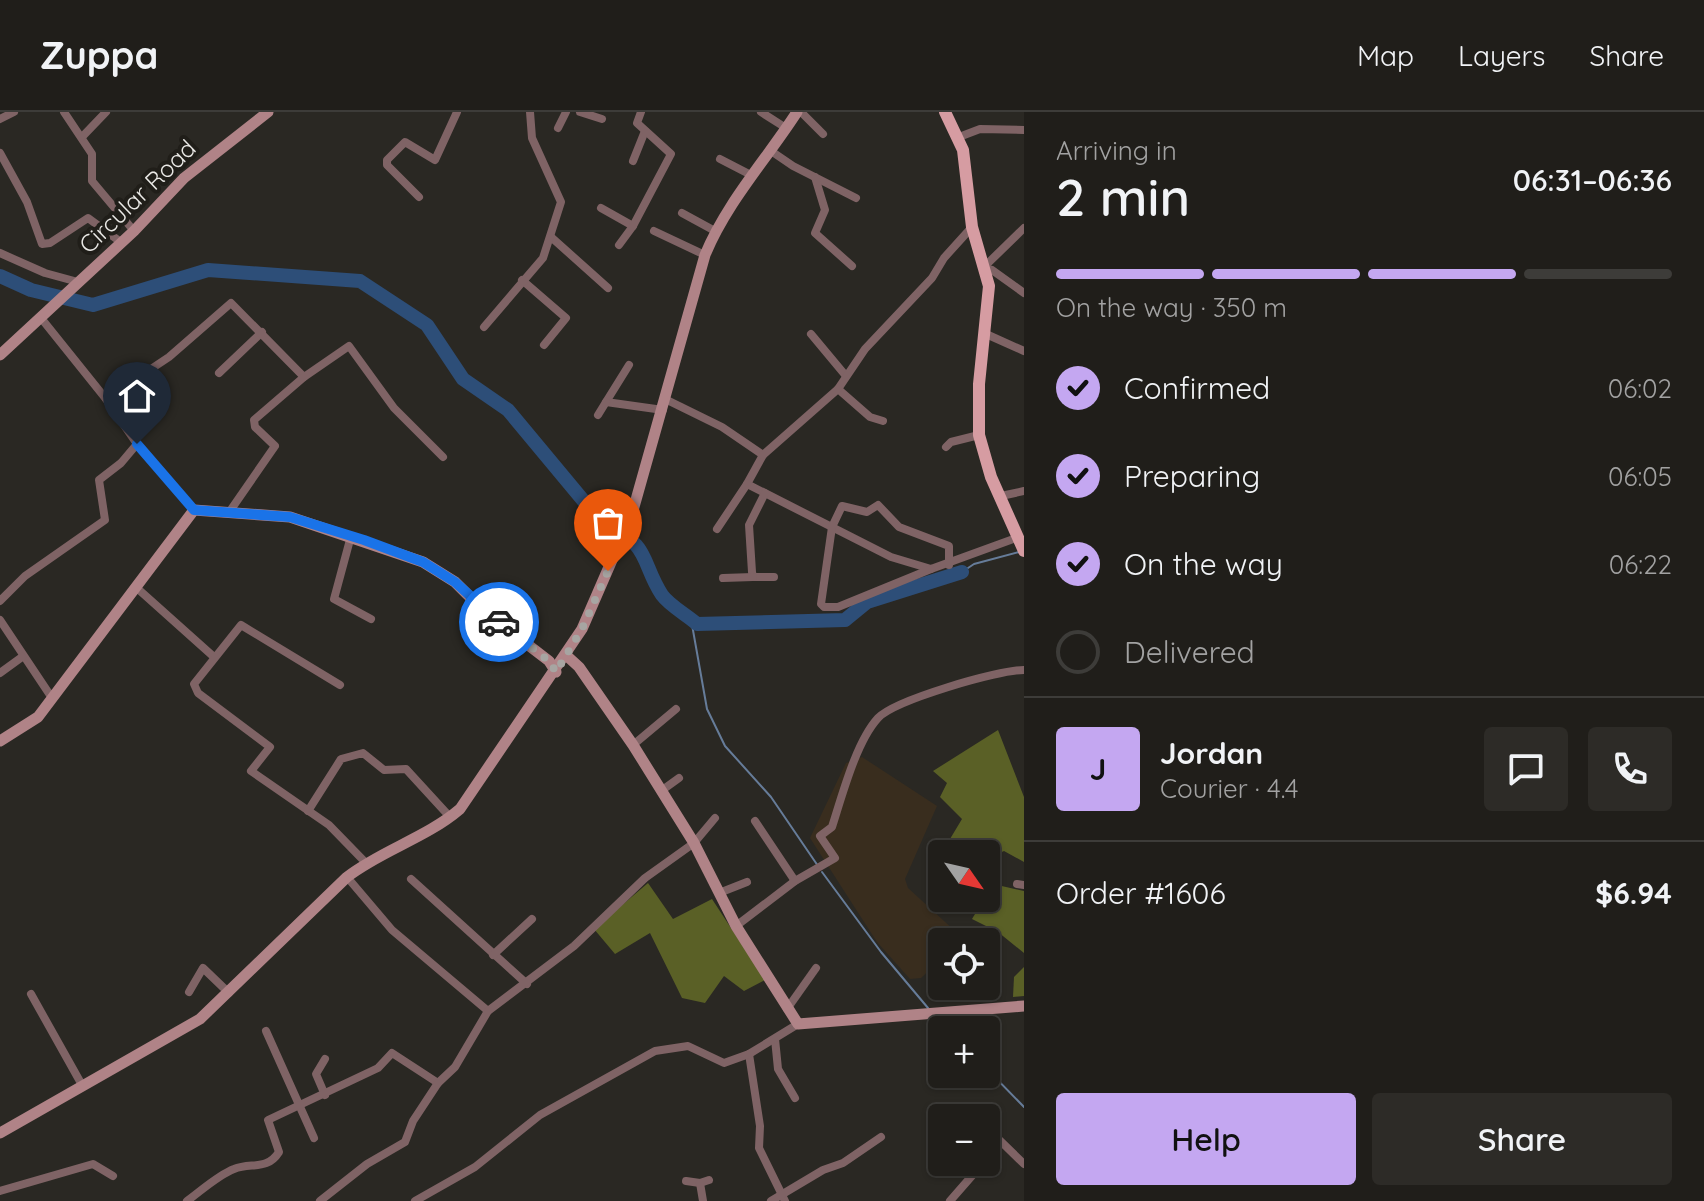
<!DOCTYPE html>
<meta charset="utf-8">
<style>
:root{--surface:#201e1a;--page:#2d2b27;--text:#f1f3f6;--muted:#a2a2a2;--line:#3d3c39;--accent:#c4a7f1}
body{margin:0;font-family:Quicksand,sans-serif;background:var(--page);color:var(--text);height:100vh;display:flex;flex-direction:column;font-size:30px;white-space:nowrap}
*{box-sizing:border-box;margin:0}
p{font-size:26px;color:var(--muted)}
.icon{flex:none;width:44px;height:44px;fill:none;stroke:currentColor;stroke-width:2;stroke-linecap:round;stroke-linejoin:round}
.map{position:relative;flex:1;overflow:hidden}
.panel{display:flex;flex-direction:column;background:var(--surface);width:680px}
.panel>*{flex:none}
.needle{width:52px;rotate:124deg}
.tools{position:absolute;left:928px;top:728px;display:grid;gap:16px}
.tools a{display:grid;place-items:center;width:72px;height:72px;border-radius:8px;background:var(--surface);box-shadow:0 2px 6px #0004,0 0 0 2px var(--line);font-size:40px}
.pin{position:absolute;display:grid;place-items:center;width:68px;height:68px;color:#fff;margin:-82px -34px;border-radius:50% 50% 50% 0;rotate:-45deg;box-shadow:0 0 8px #0007}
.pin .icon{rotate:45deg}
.courier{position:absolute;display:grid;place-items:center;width:80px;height:80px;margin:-40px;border:6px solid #1a73e8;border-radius:50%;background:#fff;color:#222;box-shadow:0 2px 10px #0007}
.summary em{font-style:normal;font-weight:600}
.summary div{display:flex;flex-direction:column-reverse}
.summary{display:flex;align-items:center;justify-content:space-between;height:136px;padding:0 32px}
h1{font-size:52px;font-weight:600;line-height:60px}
.bar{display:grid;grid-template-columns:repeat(4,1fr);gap:12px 8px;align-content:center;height:96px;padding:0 32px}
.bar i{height:10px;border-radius:6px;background:var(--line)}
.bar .on{background:var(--accent)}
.bar p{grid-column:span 4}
.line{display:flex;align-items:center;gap:20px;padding:0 32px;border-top:2px solid var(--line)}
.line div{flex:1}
.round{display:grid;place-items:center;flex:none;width:84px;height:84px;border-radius:8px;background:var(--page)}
ol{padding:0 32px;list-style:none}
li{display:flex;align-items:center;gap:24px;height:88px}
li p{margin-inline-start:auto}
li .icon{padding:8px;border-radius:50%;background:var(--accent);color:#111;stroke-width:4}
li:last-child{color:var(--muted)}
li i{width:44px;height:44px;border:4px solid var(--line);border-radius:50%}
.cta{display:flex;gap:16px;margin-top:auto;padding:16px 32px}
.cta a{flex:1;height:92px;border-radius:8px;background:var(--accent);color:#111;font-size:32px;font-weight:600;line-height:92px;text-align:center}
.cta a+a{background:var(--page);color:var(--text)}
header{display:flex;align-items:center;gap:48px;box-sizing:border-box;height:112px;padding:0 40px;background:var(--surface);border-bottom:2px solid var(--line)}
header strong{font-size:38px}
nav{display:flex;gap:44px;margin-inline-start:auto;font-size:28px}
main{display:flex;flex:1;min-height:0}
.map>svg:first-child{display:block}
.education{fill:#392d1e}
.forest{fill:#5a6026}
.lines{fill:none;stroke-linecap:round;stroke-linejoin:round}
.stream{stroke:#667c99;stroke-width:2}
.river{stroke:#2d4e78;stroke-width:14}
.street{stroke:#7f6365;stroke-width:8}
.secondary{stroke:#b08387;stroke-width:11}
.primary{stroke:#d69ca2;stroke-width:12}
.done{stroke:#a7a5a2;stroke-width:8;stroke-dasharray:0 14.4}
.route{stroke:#1a73e8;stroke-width:10}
.labels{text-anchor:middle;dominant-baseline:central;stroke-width:8;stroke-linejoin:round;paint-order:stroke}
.street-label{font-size:24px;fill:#eae9e6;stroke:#201e19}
</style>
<header>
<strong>Zuppa</strong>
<nav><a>Map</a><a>Layers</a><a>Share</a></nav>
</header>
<main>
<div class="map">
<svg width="1024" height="1089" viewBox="0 0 1024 1089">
<rect width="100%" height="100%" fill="#2a2823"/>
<path class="education" d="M862,645l75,49 -32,73 3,9 48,44 2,10h-16v16l-21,20 -11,1 -33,-37 -67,-104 36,-75z"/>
<g class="forest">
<path d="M998,618l26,67v65l-20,-11 -18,8v-5h-28l-8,-15 12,-20 -22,-22 7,-14 -14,-12z"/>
<path d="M648,771l25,36 39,-20 53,81 -21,11 -20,-15 -19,27 -23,-5 -32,-65 -35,21 -21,-25z"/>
<path d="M993,772l31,7v62l-26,-21 -26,-13z"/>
<path d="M1024,855v29l-11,1 1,-20z"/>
</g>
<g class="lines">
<g class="stream">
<path d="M962,460l12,-8 45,-12"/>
<path d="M691,507l16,90 18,37 46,51 47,69"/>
<path d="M822,760l59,80 47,56"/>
<path d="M938,907l10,11"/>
<path d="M986,956l38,39"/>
</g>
<path class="river" d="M0,164l31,14 62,15 115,-35 152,11 67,44 36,54 45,31 99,119c43,13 34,34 55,66 8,11 25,20 35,29l148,-4 22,-18 95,-30"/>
<g class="street">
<path d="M64,0l28,42v27l42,50"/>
<path d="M580,0l22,7"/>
<path d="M761,0l25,16"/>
<path d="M801,0l22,22"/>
<path d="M0,7l14,-7"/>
<path d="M558,16l8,-16"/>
<path d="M82,25l24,-25"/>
<path d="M959,25l21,-8 44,1"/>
<path d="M771,39l22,15 63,32"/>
<path d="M0,41l27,49 15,42 8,-1 38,-25 34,25"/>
<path d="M720,47l31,16"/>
<path d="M633,49l12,-30"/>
<path d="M815,65l10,33 -10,23 37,33"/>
<path d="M419,85l-32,-32v-5l18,-18 30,18 22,-48"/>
<path d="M601,96l32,18"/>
<path d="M682,101l33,18"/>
<path d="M1024,116l-41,40 9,2 32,23"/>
<path d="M654,119l51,24"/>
<path d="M551,125l57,51"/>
<path d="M619,133l14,-19 38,-72 -34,-31 4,-11"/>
<path d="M0,141l45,20 33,9"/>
<path d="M522,168l44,38 -22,27"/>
<path d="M41,206l65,81 31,45 57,66"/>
<path d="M484,215l59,-69 18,-56 -29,-64 -2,-26"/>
<path d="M811,222l35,42"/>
<path d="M986,222l38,17"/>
<path d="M629,253l-23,37 57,8"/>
<path d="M219,261l43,-41"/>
<path d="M838,277l32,28 13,4"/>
<path d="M106,287l63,-42 62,-54 73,74"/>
<path d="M667,288l55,27 41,28 -16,29 144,73 40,12 88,-32"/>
<path d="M598,303l8,-13"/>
<path d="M946,335l5,-5 28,-7"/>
<path d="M763,343l75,-66 27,-40 67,-71 12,-20 28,-31"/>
<path d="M765,381l-16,32 3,47 1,5h21"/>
<path d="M1001,384l23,-5"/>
<path d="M230,399l45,-65 -20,-19 -1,-7 50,-43 45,-31 45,62 49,49"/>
<path d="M717,417l30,-45"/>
<path d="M351,424l-17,63 37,20"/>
<path d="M931,457l-93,38h-14l-3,-3 11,-77 10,-21 25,6 11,-7 21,22 50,19v19"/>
<path d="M723,466l30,-1"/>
<path d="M138,477l76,68"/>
<path d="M0,489l25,-25 80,-56 -6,-40 22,-17 16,-19"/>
<path d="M0,508l52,78"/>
<path d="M0,561l22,-16"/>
<path d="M340,573l-99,-60 -47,59 4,9 72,54 -19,24 78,54 37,38"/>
<path d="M633,633l43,-36"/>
<path d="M661,679l18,-13"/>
<path d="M308,699l33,-52 22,-6 21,17 22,-1 44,48"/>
<path d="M755,709l40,60"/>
<path d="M347,765l45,53 96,81"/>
<path d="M411,767l116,105"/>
<path d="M1017,772l7,1"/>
<path d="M719,781l28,-11"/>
<path d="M736,814l59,-45 40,-23 -15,-22 12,-9c10,-31 24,-85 46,-109 17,-18 120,-48 146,-48"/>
<path d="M493,843l39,-36"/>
<path d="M189,880l14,-24 26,25"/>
<path d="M31,882l51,91"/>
<path d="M787,897l29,-41"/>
<path d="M266,919l48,107"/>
<path d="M775,927l3,30 17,29"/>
<path d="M749,942l11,72 -1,22 26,53"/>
<path d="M325,947l-9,15 9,21"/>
<path d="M971,998l7,8"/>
<path d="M986,1015l38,37"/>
<path d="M986,1048l15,-17"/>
<path d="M686,1069l14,2"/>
<path d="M0,1079l93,-27 20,12"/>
<path d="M187,1089c14,-10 31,-26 47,-32 17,-7 33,2 45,-17l-11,-32 110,-52 14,-15 46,30"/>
<path d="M320,1089l47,-37 38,-22 8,-21 25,-38 17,-16 33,-56 86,-65 71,-68 49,-35 21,-25"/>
<path d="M415,1089l60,-34 65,-52 115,-64 33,-5 36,17 25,-9 49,-30"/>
<path d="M703,1089l-3,-18 9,-3"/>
<path d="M771,1089l52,-31 20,-7 38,-26"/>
<path d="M950,1089l34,-39"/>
</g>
<g class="secondary">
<path d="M0,243l134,-124 50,-53 84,-66"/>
<path d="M567,544l12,11 54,78 61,98 42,83 62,98 226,-18"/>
<path d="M0,629l38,-24 156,-207 96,7 133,45 32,20 29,29 65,50 7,11"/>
<path d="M0,1021l200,-114 147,-142c35,-27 79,-39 113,-68l122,-180 50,-115 73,-259c22,-53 61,-95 92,-143"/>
</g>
<path class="primary" d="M945,0l18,38 9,77 17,59 -10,98v51l12,42 33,74"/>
</g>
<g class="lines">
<path class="done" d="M499,510l50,39 7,11 26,-43 26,-58"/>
<path class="route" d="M137,332l57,66 96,7 74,23 59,22 32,20 44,40"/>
</g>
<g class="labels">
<g class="street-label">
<text transform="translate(137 84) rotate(-44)">Circular Road</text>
</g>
</g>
</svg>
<div class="tools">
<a><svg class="needle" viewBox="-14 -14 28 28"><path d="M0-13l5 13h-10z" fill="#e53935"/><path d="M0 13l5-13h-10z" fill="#a2a2a2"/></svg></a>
<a><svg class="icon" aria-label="locate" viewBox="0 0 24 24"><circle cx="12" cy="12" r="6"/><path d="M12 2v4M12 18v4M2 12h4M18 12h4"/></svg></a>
<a>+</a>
<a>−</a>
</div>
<div class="pin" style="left:608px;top:459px;background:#ea580c"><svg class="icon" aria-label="bag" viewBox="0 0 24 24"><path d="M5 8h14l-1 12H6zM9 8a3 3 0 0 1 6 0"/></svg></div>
<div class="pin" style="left:137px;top:332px;background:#1f2937"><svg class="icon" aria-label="home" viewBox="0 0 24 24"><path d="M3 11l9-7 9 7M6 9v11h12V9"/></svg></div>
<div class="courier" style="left:499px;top:510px"><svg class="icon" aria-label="car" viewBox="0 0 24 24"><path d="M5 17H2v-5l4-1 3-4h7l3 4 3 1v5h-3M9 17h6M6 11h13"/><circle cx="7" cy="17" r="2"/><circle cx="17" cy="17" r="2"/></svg></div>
</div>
<section class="panel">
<div class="summary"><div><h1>2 min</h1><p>Arriving in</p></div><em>06:31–06:36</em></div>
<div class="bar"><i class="on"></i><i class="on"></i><i class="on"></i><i></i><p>On the way · 350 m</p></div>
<ol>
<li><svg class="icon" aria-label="check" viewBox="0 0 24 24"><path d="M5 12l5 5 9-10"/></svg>Confirmed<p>06:02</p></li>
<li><svg class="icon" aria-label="check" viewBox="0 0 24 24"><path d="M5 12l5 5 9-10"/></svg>Preparing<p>06:05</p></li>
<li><svg class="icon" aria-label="check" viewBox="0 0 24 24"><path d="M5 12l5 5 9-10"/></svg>On the way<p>06:22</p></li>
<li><i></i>Delivered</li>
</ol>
<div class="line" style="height:144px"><b class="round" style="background:var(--accent);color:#111">J</b><div><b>Jordan</b><p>Courier · 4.4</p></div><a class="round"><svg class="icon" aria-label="chat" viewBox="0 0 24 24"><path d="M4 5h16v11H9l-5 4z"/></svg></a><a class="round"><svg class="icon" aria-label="phone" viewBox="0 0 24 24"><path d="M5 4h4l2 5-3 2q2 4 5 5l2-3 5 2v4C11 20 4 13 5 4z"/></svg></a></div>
<div class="line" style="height:104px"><div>Order #1606</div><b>$6.94</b></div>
<div class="cta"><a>Help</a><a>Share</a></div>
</section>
</main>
